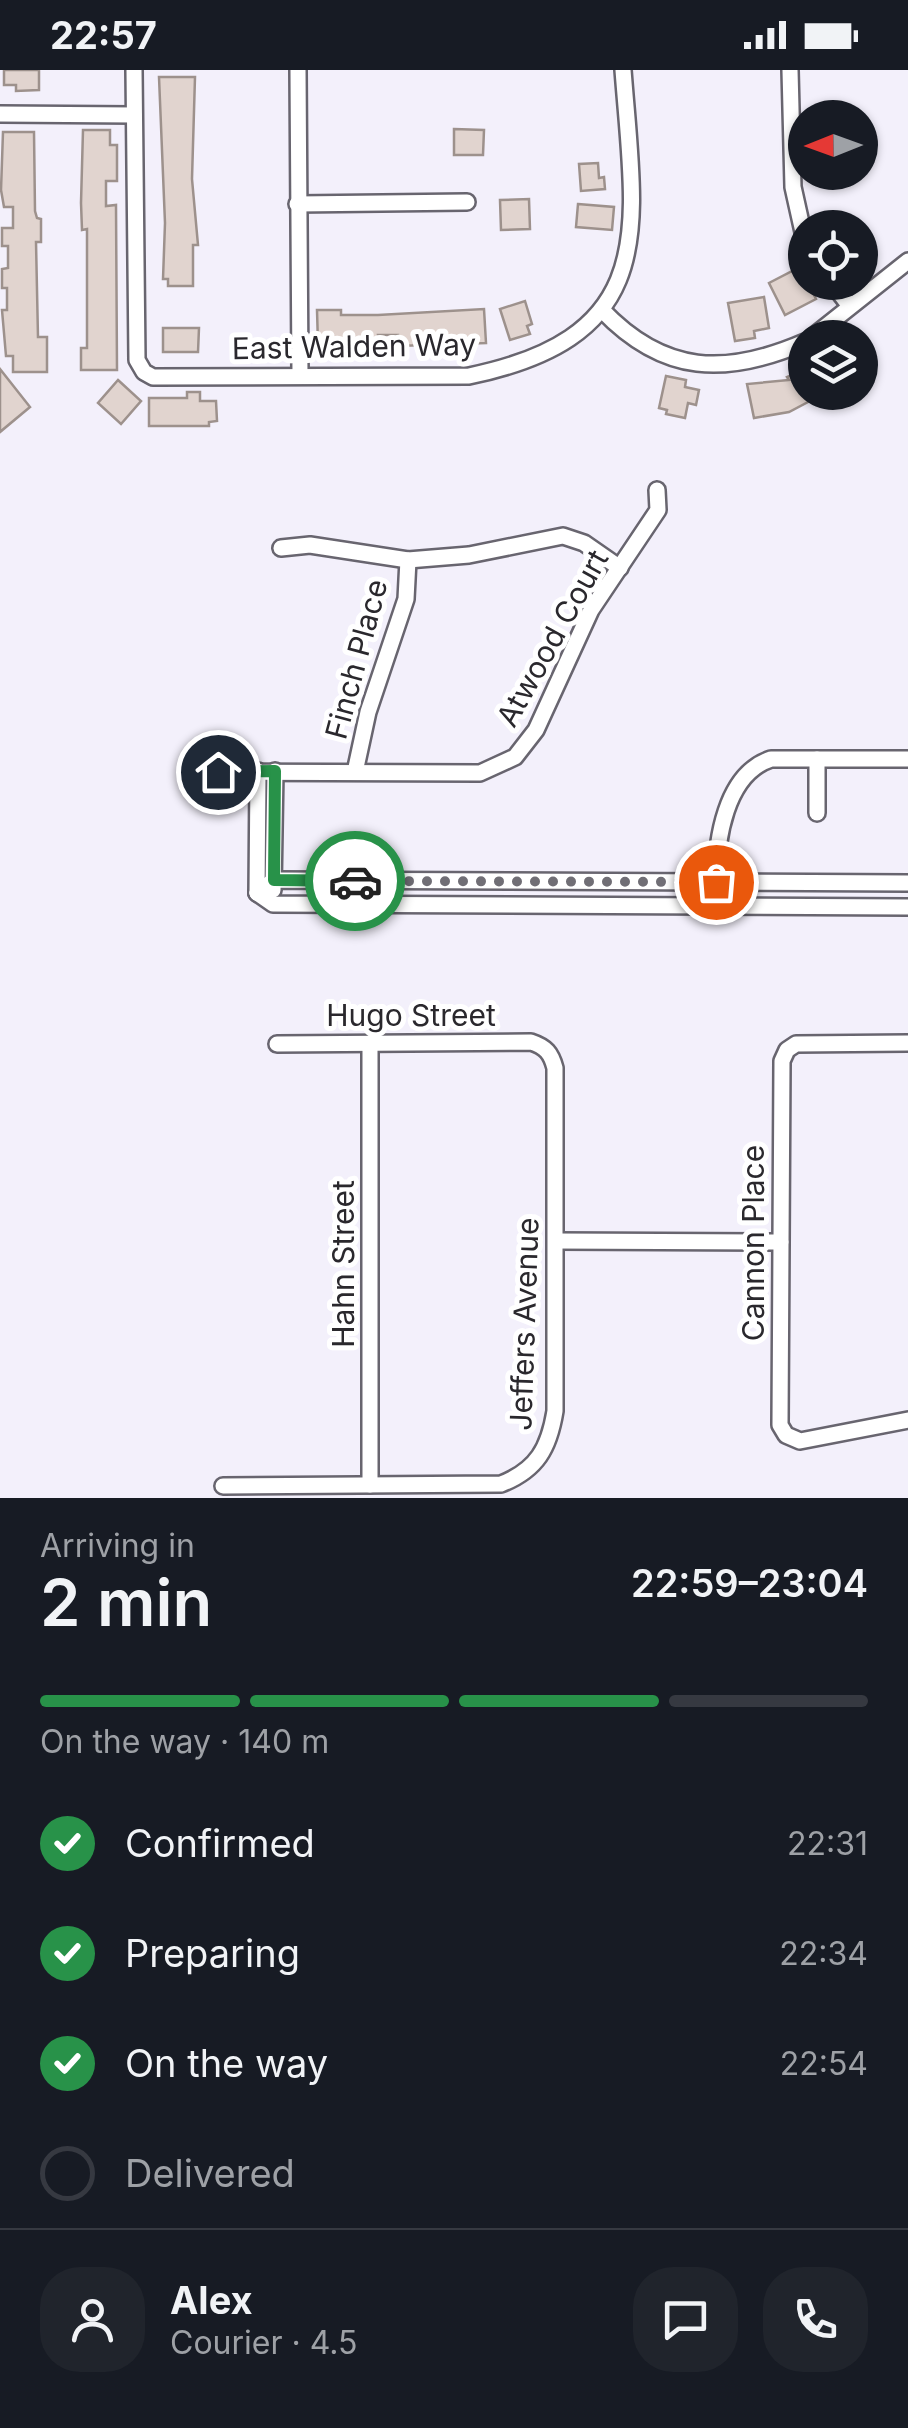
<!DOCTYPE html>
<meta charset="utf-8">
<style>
:root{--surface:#171b24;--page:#20242c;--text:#f1f3f6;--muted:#9ea1a6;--line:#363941;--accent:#289249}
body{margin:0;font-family:Inter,sans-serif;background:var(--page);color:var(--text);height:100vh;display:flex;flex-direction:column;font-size:38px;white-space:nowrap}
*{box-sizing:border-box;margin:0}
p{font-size:32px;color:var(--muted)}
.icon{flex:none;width:55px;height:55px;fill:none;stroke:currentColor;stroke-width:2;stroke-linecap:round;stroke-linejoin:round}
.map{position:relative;height:1428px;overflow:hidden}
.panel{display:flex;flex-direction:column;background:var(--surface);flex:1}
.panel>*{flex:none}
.needle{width:65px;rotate:269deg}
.controls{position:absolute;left:788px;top:30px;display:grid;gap:20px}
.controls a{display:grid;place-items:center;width:90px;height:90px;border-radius:50%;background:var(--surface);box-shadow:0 2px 8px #0004;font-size:50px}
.pin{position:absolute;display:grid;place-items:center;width:85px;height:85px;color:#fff;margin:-42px;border:5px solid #fff;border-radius:50%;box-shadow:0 2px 10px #0007}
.courier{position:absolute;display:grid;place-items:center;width:100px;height:100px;margin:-50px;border:8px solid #289249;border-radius:50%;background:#fff;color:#222;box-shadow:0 2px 12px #0007}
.head em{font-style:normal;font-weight:600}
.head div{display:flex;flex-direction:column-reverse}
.head{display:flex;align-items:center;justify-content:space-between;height:170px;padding:0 40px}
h1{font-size:65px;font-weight:600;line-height:75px}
.bar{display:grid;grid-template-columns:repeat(4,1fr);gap:15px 10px;align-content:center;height:120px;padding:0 40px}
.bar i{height:12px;border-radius:8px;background:var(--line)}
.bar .current{background:var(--accent)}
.bar p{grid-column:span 4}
.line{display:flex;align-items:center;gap:25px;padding:0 40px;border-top:2px solid var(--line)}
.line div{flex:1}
.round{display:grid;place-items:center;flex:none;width:105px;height:105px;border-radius:40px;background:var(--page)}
ol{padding:0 40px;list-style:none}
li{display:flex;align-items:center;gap:30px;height:110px}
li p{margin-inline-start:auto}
li .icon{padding:10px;border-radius:50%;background:var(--accent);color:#fff;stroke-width:4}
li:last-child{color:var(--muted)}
li i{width:55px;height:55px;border:5px solid var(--line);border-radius:50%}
.status{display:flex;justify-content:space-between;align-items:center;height:70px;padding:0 50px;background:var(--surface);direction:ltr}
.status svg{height:28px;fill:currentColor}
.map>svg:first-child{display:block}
.building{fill:#e1d4cf;stroke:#9d918c;stroke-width:2.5}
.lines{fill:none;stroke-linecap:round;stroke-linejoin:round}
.minor-casing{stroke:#68656f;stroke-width:20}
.minor{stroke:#fff;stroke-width:15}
.done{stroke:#706e75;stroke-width:10;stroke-dasharray:0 18}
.route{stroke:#289249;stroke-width:12}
.labels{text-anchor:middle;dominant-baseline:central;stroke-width:10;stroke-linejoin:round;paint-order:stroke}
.street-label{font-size:30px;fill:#2a282d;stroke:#fff}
</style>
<div class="status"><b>22:57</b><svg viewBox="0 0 49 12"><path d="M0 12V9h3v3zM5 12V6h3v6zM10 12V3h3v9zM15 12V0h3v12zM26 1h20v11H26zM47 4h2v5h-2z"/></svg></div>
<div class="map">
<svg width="908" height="1428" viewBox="0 0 908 1428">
<rect width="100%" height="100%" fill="#f3f0fb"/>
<g class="building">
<path d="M4,0h35v20l-23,1v-6h-12z"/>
<path d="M159,7h36l-3,102 6,66h-5v41h-25v-7h-5l2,-56z"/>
<path d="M454,59l30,1 -1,25h-29z"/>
<path d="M83,60h27v15h7v36h-11v25l10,-1 1,165h-36v-22h6v-119l-5,1 -1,-27z"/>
<path d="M3,62h31l1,79 2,7 4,1v23h-5l2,95h9v35h-34v-16h-7l-4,-46h5v-22h-5v-19l6,-1v-22h-6v-18h11v-21h-9l-3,-17z"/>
<path d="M598,93l1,15 5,-1 1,12 -24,2 -2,-27z"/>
<path d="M529,129l1,30 -29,1 -1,-30z"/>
<path d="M578,134l36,3 -2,23 -36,-3z"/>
<path d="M800,197l16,32 -31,16 -16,-32z"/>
<path d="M764,227l5,31 -15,3 1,7 -20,3 -7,-38z"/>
<path d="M525,231l7,23 -5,2 3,8 -20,6 -10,-31z"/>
<path d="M484,239l2,34 -88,3v-11h-20l1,8 -61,1 -1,-34h24v5h37z"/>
<path d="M163,258h36l-1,24h-35z"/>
<path d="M0,299l30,38 -30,25z"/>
<path d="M805,299v23h22l-38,20 -35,6 -7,-34 42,-4 -2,-3z"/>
<path d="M666,306l20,4 -1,7 14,3 -3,15 -8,-2 -3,15 -19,-4 1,-4 -8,-2z"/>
<path d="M118,310l23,21 -20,23 -23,-21z"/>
<path d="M187,322h13v9h16l1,20 -8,1v4h-60v-28h38z"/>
</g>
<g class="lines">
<defs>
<g id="minor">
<path d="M134,0l3,290 7,12 9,5 316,-1c193,-40 166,-148 154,-306"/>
<path d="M298,0l2,305"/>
<path d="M790,0l3,117 12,54"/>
<path d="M0,44l134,1"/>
<path d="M297,134l170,-2"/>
<path d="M831,212l18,23"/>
<path d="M602,240c62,65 124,66 203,32"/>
<path d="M811,268l97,-77"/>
<path d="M281,478l29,-3 98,15 61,-5 94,-19 21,7 36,25"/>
<path d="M217,702l263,1 35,-16 21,-27 55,-120 67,-100 -1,-20"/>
<path d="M355,702l13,-60 38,-113 2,-39"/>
<path d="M817,743v-54"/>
<path d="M716,813c0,-42 9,-109 55,-124h137"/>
<path d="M273,820l2,-119"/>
<path d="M257,823l17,-13 634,3"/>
<path d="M257,823l16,11 635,3"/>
<path d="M257,823l1,-122"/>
<path d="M370,973v442"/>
<path d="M908,973l-112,1 -9,6 -5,11 -2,364 6,10 14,6 108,-21"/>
<path d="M556,1171l225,1"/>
<path d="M223,1416l278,-2c36,-14 48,-36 54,-73v-343c-4,-15 -9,-21 -24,-26l-254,2"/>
</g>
</defs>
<use href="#minor" class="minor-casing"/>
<use href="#minor" class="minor"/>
</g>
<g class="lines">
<path class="done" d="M355,811l361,1"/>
<path class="route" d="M218,702l57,-1 -1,109 81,1"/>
</g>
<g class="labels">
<g class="street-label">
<text transform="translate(354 276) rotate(-1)">East Walden Way</text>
<text transform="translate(552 568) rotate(-61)">Atwood Court</text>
<text transform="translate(356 589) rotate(-75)">Finch Place</text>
<text x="411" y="945">Hugo Street</text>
<text transform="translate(753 1173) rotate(-90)">Cannon Place</text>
<text transform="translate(343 1194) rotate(-90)">Hahn Street</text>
<text transform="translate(524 1254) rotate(-88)">Jeffers Avenue</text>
</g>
</g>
</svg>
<div class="controls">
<a><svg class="needle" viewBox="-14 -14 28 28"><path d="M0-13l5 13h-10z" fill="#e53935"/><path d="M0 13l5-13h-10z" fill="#9ea1a6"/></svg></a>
<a><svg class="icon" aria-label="locate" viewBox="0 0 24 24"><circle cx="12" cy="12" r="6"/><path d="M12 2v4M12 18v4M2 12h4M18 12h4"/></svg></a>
<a><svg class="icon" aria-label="layers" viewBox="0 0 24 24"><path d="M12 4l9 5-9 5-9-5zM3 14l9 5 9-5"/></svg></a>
</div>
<div class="pin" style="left:716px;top:812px;background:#ea580c"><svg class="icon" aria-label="bag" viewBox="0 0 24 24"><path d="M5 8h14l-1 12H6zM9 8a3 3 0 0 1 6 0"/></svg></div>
<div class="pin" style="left:218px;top:702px;background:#1f2937"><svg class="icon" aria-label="home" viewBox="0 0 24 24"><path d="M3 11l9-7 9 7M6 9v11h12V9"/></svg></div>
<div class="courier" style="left:355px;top:811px"><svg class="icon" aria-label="car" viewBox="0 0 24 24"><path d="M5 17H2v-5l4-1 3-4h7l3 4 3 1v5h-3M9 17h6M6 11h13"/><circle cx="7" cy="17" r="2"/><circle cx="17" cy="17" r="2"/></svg></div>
</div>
<section class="panel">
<div class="head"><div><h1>2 min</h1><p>Arriving in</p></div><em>22:59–23:04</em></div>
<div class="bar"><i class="current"></i><i class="current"></i><i class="current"></i><i></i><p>On the way · 140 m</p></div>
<ol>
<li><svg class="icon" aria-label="check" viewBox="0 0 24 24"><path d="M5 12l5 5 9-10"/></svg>Confirmed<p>22:31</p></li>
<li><svg class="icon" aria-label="check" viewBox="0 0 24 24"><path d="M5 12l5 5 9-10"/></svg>Preparing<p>22:34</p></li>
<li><svg class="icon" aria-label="check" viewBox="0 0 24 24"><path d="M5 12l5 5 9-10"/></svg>On the way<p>22:54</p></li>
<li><i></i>Delivered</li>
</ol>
<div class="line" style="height:180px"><a class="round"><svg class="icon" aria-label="person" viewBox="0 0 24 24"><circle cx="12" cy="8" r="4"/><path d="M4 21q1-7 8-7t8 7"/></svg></a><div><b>Alex</b><p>Courier · 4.5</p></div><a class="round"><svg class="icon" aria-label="chat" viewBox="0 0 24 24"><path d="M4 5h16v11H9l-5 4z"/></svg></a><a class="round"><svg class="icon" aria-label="phone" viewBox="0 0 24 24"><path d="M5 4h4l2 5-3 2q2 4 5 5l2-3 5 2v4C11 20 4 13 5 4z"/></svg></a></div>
</section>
